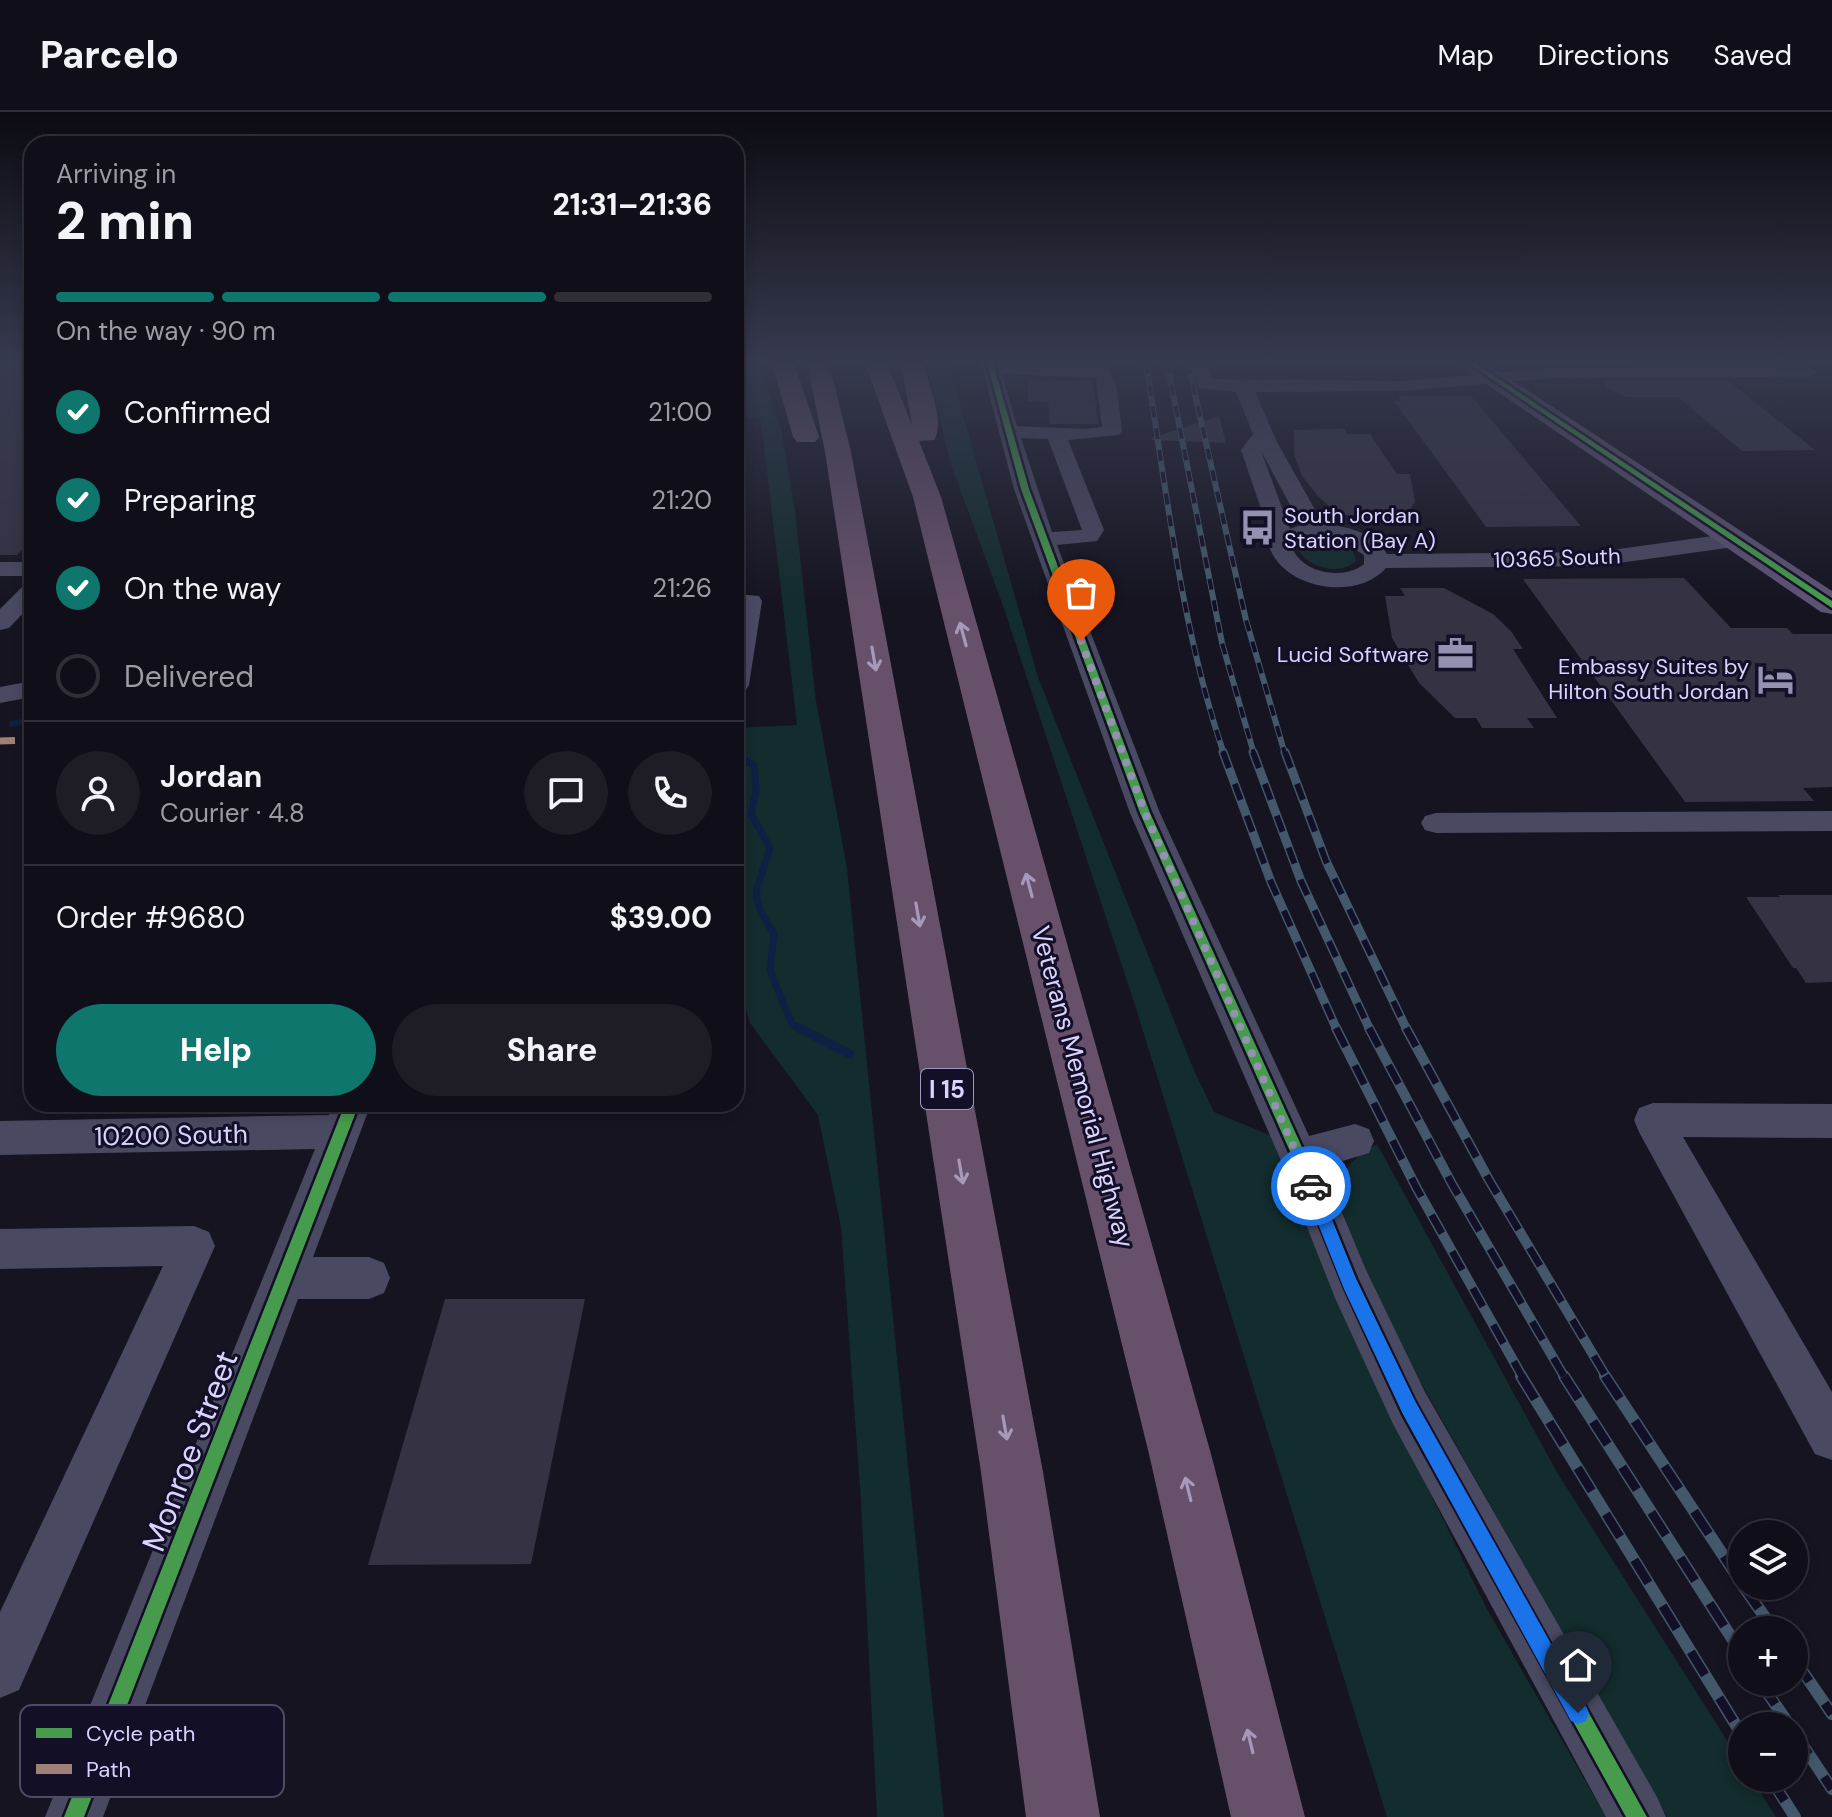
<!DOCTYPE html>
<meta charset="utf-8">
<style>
:root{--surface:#100f19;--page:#1e1d26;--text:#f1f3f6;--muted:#9c9ca2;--line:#302f38;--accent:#0f766e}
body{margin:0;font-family:"DM Sans",sans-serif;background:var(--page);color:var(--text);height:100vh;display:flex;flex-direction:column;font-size:30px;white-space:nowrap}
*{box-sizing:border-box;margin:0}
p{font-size:26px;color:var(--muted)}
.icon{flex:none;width:44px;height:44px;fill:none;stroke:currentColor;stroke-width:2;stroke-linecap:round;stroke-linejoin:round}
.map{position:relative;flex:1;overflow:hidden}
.panel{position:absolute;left:24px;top:24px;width:720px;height:976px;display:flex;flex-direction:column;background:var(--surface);border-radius:24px;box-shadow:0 4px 12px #0003,0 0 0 2px var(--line)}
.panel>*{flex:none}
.tools{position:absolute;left:1728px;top:1408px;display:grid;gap:16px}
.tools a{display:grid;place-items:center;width:80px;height:80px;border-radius:50%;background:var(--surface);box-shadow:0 4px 12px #0003,0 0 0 2px var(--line);font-size:40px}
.pin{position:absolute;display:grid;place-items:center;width:68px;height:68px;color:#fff;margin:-82px -34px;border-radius:50% 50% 50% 0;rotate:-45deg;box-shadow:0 0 8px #0007}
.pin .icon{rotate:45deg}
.courier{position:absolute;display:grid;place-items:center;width:80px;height:80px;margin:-40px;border:6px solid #1a73e8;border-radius:50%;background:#fff;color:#222;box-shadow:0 2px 10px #0007}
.headline em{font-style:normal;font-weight:800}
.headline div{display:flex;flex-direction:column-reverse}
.headline{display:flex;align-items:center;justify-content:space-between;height:136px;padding:0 32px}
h1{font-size:52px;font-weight:800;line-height:60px}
.bar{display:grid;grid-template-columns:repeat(4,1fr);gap:12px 8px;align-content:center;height:96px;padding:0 32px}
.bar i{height:10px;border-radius:6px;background:var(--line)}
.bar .active{background:var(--accent)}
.bar p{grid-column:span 4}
.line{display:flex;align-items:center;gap:20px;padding:0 32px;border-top:2px solid var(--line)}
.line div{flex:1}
.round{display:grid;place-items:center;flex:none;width:84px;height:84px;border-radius:42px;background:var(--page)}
ol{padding:0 32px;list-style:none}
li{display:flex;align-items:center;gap:24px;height:88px}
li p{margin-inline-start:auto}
li .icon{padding:8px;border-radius:50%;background:var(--accent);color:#fff;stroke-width:4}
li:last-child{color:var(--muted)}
li i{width:44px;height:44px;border:4px solid var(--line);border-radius:50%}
.button{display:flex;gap:16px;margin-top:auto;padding:16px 32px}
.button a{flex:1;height:92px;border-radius:48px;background:var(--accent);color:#fff;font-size:32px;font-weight:800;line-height:92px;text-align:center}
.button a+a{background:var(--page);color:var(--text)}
header{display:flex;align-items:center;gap:48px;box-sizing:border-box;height:112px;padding:0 40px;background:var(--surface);border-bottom:2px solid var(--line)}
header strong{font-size:38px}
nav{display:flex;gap:44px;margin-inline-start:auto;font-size:28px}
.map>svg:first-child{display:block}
.green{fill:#132c2d}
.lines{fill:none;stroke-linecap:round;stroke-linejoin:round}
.stream-far2{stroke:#0d2144;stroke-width:6}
.stream-far1{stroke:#0d2144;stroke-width:7}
.stream{stroke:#0d2144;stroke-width:9}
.building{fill:#343243}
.minor{fill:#4a4962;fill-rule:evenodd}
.major{fill:#5e5373;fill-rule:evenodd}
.highway{fill:#67516a;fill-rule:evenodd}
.rail-far3-casing{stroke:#43596b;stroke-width:6}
.rail-far2-casing{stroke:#43596b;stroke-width:9}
.rail-far1-casing{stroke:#43596b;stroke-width:10}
.rail-casing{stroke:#43596b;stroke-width:12}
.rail-far3{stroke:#130f26;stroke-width:4;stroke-dasharray:11;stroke-linecap:butt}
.rail-far2{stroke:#130f26;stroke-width:6;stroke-dasharray:17;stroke-linecap:butt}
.rail-far1{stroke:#130f26;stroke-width:7;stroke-dasharray:21;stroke-linecap:butt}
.rail{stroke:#130f26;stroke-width:9;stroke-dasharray:27;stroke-linecap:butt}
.quiet{stroke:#9e8076;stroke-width:7;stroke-dasharray:15 7;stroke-linecap:butt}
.cycleway-casing{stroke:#130f26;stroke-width:5}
.cycleway{fill:#469c4c;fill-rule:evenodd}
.oneway{stroke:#a699bc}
.route{fill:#1a73e8}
.done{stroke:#9591b1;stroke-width:8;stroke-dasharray:0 14.4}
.labels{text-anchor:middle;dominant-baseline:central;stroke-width:6;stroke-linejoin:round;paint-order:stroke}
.far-poi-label{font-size:22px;fill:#d9d4ff;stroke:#130f26;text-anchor:end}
.far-street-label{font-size:22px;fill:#d9d4ff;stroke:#130f26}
.shield{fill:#130f26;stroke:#9e99be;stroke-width:2}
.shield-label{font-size:24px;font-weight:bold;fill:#d9d4ff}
.street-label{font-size:26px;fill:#d9d4ff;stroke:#130f26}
.near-street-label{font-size:32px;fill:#d9d4ff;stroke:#130f26}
.key{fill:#130f26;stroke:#4e4a67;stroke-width:2}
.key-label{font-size:22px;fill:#d9d4ff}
</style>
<header>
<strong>Parcelo</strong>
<nav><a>Map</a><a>Directions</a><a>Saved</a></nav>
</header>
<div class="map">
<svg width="1832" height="1705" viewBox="0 0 1832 1705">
<rect width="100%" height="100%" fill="#161421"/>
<g class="green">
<path d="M736,251h23l22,66 14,82 21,190 31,167 97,949h-67l-16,-316 -20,-274 -23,-112 -68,-92 -12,-40 -2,-255 61,-3 -35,-296 -2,-11h-24z"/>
<path d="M927,251h21l90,314 154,389 22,46 65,27 75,199 134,273 118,206h-219l-253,-815 -132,-399 -52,-141z"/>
<path d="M1311,429c17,-2 42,0 45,19 -13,16 -45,9 -56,-8l3,-6z"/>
<path d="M1377,1032l181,330 184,290v14h9l25,39h-109l-297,-524c-10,-29 -39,-85 -29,-114 6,-17 22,-26 36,-35z"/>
</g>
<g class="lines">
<path class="stream-far2" d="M12,612l20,-4"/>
<path class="stream-far1" d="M736,645l18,8 2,26 -5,23 19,34 -14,44 4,18 14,24 -4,37 22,53 11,6"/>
<path class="stream" d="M799,916l51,26"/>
</g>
<g class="building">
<path d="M0,251h32v178l-15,14h-17z"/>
<path d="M1028,268l65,1 5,43h-48l-2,-22 -20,-1z"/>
<path d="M1727,268l88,70 -73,1 -64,-54h-52l-19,-9 -6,-7z"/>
<path d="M1398,284h73l110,130 -95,1 -92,-126h8z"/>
<path d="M1219,304l7,27 -74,-3v-2z"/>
<path d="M1344,317l3,5h23l27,40h13l5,28 -14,19h-41l-4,-6h-17l-21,-19 -16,-20 -8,-21v-25z"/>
<path d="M1684,466l47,50h56l6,6h39v153l-29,1 11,13 -129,1 -162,-223z"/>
<path d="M1400,476h44l49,26 18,17 12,18h-10l44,69h-30l7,10h-52l-6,-10h-21l-36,-35 -27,-45 -7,-42h20z"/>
<path d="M1778,783h54v87l-26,1 -10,-15h-3l-47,-71h34z"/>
<path d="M445,1187h140l-54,265 -163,1z"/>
</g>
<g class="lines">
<g class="minor">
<path d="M981,251l108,4 -2,-4h18l11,19 6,49 -3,4 -51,5 36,90 -7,11 -40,4 103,268 149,323 46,-12 14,5 5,12 -5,12 -46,14 43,103 59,122 232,405 9,20h-60l-213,-393 -58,-126 -56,-142 -149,-343 -116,-324zM1002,262l94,4 6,49 -17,2 -68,-3zM1021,326l27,1 34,91 -30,2z"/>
<path d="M1189,251h18l5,16 190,2 151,-13 255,-1 9,5 -9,5 -255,1 -151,13 -147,1 22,50 46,82c23,2 51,8 64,30l210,-2 137,-19 11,7 -11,7 -137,19 -211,2c-30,34 -103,21 -117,-22l3,-5 -31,-91 12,-16 -17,-42 -37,-4zM1261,339l40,74 -11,4zM1312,425l26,2 26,16v9c-21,17 -63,9 -72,-17l4,-5z"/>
<rect x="0" y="450" width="32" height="14"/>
<path d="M32,471v21l-23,24 -9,2v-21l24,-24z"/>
<path d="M736,482l23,2 3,5 -13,84 -4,6 -9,2z"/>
<path d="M32,569v16l-32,6v-16z"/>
<path d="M1832,699v20l-396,2 -11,-3 -4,-7 4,-7 11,-3z"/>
<path d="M1653,991l179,1v34l-149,-1 149,255v68l-17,-6 -176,-322 -5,-12 5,-12z"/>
<path d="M333,992h38l-58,153h56l15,6 6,15 -6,15 -15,6h-71l-195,518h-58l270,-668 -315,6v-34l329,-6z"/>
<path d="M194,1114l15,6 6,14 -196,444 -19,8v-86l163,-346 -163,3v-40z"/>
</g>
<path class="major" d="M1460,251h26l346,228v23l-11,-2 -358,-244z"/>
<g class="highway">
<path d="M772,251h22l25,74 -4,5h-18l-4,-5z"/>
<path d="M807,251h22l22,89 192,1020 57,345h-74l-45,-345 -156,-1020z"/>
<path d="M865,251h22l25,62 -11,-62h22c5,20 23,59 11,77l-15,1 22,56 270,957 94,363h-74l-82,-363 -236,-957z"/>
</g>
<defs>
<g id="rail-far3">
<path d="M1146,251c21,131 35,265 78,391"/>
<path d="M1167,251l55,280 32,111"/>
<path d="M1188,251l58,257 39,134"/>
</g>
<g id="rail-far2">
<path d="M1223,640l48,130 66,148"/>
<path d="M1253,640l48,129 69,149"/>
<path d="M1285,640l41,109 81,169"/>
</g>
<g id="rail-far1">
<path d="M1336,916l80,159 107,191"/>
<path d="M1369,916l83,156 113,194"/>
<path d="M1406,916l83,152 118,198"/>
</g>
<g id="rail">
<path d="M1521,1264l221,359"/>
<path d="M1564,1264l178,278"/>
<path d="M1605,1264l137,208"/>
<path d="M1743,1474l31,44"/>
<path d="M1794,1547l38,55"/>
<path d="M1760,1570l30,44"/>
<path d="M1794,1620l38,57"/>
<path d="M1770,1666l25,39"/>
</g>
</defs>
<use href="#rail-far3" class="rail-far3-casing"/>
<use href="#rail-far2" class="rail-far2-casing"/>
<use href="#rail-far1" class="rail-far1-casing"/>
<use href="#rail" class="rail-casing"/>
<use href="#rail-far3" class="rail-far3"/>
<use href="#rail-far2" class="rail-far2"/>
<use href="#rail-far1" class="rail-far1"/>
<use href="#rail" class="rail"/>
<path class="quiet" d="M0,629l32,-1"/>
<defs>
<g id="cycleway">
<path d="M987,251h6l36,126 121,324 156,343 50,123 59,123 232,415h-21l-223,-403 -58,-126 -53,-132 -152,-343 -119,-324z"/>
<path d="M1468,251h7l357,238v7z"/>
<path d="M345,992h14l-275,713h-20z"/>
</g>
</defs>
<use href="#cycleway" class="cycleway-casing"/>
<use href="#cycleway" class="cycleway"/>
</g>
<defs><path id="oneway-shaft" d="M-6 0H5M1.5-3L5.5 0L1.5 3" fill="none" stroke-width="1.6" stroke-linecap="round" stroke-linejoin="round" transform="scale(2)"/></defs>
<g class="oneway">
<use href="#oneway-shaft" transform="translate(963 522) rotate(-105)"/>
<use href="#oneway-shaft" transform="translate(874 547) rotate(80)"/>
<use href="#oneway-shaft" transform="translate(1029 773) rotate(-105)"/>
<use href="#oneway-shaft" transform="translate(918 803) rotate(80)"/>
<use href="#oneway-shaft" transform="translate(961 1060) rotate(80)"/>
<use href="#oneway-shaft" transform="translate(1005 1316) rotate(80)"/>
<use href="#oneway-shaft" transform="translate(1188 1377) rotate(-104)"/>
<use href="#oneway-shaft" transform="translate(1250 1629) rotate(-104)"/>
</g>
<linearGradient id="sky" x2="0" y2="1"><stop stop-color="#0c0b12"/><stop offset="0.51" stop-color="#363a4e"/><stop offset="1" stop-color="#363a4e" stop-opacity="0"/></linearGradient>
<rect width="1832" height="489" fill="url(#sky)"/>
<path class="route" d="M1311,1067l5,2 40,98 59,122 171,305 3,7 -3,8 -8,3 -7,-3 -168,-307 -59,-125 -41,-103z"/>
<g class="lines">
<path class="done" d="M1081,529l64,172 166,373"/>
</g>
<defs>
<symbol id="bus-bare" viewBox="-9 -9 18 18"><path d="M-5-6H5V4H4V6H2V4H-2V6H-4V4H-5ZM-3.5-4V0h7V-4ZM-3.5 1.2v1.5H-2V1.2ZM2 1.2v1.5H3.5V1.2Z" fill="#9591b1" stroke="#130f26" stroke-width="2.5" paint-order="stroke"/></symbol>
<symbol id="office-bare" viewBox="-9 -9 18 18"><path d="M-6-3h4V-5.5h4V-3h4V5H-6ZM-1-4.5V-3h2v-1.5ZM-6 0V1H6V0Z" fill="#9591b1" stroke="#130f26" stroke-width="2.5" paint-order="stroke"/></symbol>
<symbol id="hotel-bare" viewBox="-9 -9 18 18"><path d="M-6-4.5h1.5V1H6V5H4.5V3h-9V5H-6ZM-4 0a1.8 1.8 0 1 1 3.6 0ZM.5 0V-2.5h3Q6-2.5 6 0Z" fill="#9591b1" stroke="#130f26" stroke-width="2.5" paint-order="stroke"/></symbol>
</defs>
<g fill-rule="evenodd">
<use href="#bus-bare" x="1232" y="390" width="51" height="51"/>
<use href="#office-bare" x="1430" y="516" width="51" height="51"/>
<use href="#hotel-bare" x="1750" y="542" width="51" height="51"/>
</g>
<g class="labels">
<g class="far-poi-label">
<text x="1284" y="403" text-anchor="start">South Jordan<tspan x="1284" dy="25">Station (Bay A)</tspan></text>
<text x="1429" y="542">Lucid Software</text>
<text x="1749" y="554">Embassy Suites by<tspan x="1749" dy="25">Hilton South Jordan</tspan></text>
</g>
<g class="far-street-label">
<text transform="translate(1557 446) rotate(-2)">10365 South</text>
</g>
<rect class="shield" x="921" y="957" width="52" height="40" rx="6"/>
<g class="shield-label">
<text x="947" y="977">I 15</text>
</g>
<g class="street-label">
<text transform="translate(1083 975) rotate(75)">Veterans Memorial Highway</text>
<text transform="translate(171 1023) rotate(-1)">10200 South</text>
</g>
<g class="near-street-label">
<text transform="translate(190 1339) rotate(-69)">Monroe Street</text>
</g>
</g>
<rect x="20" y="1593" width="264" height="92" rx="12" class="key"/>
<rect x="36" y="1616" width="36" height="10" fill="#469c4c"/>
<rect x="36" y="1652" width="36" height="10" fill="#9e8076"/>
<g class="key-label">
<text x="86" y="1629">Cycle path</text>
<text x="86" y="1665">Path</text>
</g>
</svg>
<div class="tools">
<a><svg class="icon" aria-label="layers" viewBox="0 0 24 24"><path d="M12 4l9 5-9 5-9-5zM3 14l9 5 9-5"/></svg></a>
<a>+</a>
<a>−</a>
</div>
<div class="pin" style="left:1081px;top:529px;background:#ea580c"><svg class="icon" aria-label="bag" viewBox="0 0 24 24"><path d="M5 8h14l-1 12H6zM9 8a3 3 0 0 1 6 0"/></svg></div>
<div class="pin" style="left:1578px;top:1601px;background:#1f2937"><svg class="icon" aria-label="home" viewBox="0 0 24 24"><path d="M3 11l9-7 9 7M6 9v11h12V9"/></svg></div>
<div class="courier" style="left:1311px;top:1074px"><svg class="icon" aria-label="car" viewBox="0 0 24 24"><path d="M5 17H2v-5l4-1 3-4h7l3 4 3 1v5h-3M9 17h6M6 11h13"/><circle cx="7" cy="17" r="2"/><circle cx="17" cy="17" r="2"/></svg></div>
<section class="panel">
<div class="headline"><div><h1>2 min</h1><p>Arriving in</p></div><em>21:31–21:36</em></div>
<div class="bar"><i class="active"></i><i class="active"></i><i class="active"></i><i></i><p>On the way · 90 m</p></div>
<ol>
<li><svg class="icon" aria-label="check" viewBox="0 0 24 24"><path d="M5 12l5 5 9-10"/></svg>Confirmed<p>21:00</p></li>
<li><svg class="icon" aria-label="check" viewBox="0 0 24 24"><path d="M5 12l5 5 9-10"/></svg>Preparing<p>21:20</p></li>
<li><svg class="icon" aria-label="check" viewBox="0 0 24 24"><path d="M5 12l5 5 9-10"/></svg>On the way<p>21:26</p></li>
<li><i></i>Delivered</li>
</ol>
<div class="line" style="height:144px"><a class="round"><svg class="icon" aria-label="person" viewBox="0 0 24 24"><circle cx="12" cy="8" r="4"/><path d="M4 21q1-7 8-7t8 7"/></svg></a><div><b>Jordan</b><p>Courier · 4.8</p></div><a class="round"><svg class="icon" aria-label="chat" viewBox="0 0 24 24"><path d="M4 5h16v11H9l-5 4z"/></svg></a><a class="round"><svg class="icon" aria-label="phone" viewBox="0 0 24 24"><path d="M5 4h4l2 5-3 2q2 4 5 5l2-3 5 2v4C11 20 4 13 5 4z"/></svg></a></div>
<div class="line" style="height:104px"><div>Order #9680</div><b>$39.00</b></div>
<div class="button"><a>Help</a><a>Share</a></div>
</section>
</div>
